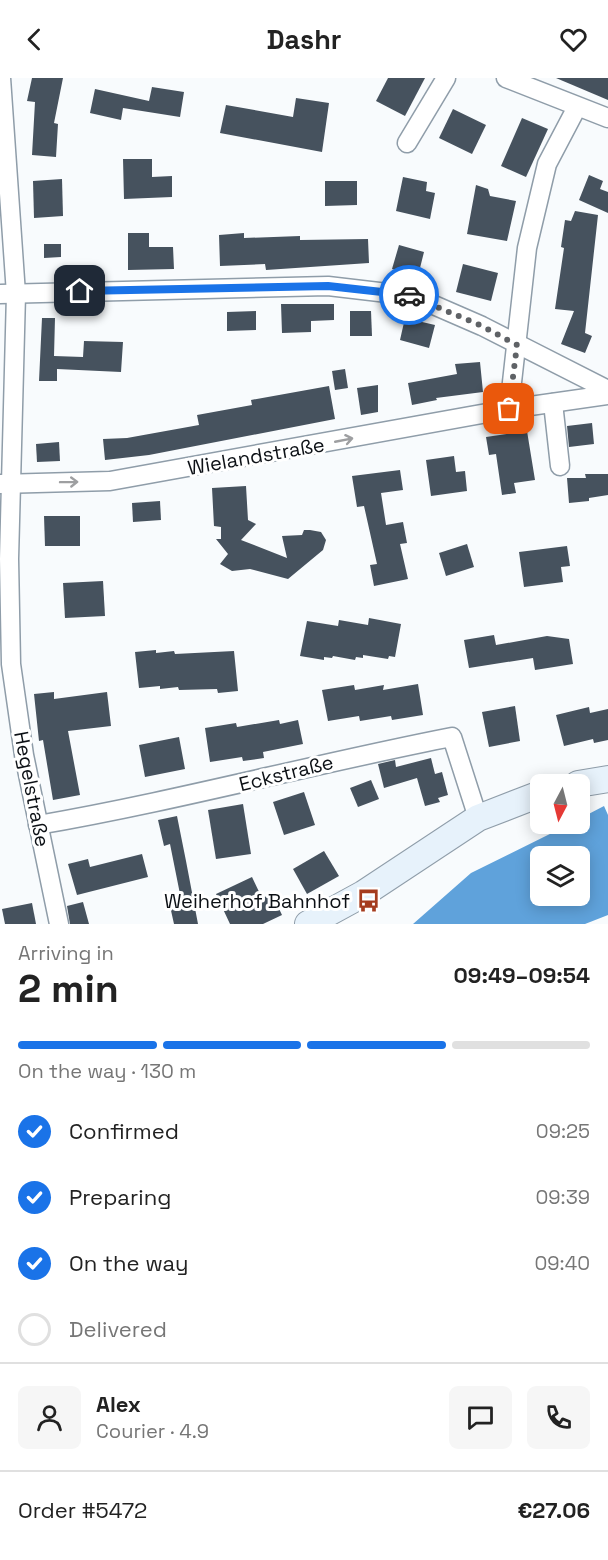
<!DOCTYPE html>
<meta charset="utf-8">
<style>
:root{--surface:#fff;--page:#f6f6f6;--text:#222;--muted:#767676;--line:#e0e0e0;--accent:#1a73e8}
body{margin:0;font-family:"Space Grotesk",sans-serif;background:var(--page);color:var(--text);height:100vh;display:flex;flex-direction:column;font-size:22px;white-space:nowrap}
*{box-sizing:border-box;margin:0}
p{font-size:20px;color:var(--muted)}
.icon{flex:none;width:33px;height:33px;fill:none;stroke:currentColor;stroke-width:2;stroke-linecap:round;stroke-linejoin:round}
.map{position:relative;height:846px;overflow:hidden}
.panel{display:flex;flex-direction:column;background:var(--surface);flex:1}
.panel>*{flex:none}
.needle{width:39px;rotate:187deg}
.fabs{position:absolute;left:530px;top:696px;display:grid;gap:12px}
.fabs a{display:grid;place-items:center;width:60px;height:60px;border-radius:9px;background:var(--surface);box-shadow:0 3px 15px #0003;font-size:30px}
.pin{position:absolute;display:grid;place-items:center;width:51px;height:51px;color:#fff;margin:-26px;border-radius:12px;box-shadow:0 3px 9px #0006}
.courier{position:absolute;display:grid;place-items:center;width:60px;height:60px;margin:-30px;border:4px solid #1a73e8;border-radius:50%;background:#fff;color:#222;box-shadow:0 2px 8px #0007}
.summary em{font-style:normal;font-weight:700}
.summary div{display:flex;flex-direction:column-reverse}
.summary{display:flex;align-items:center;justify-content:space-between;height:102px;padding:0 18px}
h1{font-size:39px;font-weight:700;line-height:45px}
.bar{display:grid;grid-template-columns:repeat(4,1fr);gap:9px 6px;align-content:center;height:72px;padding:0 18px}
.bar i{height:8px;border-radius:4px;background:var(--line)}
.bar .selected{background:var(--accent)}
.bar p{grid-column:span 4}
.line{display:flex;align-items:center;gap:15px;padding:0 18px;border-top:2px solid var(--line)}
.line div{flex:1}
.round{display:grid;place-items:center;flex:none;width:63px;height:63px;border-radius:9px;background:var(--page)}
ol{padding:0 18px;list-style:none}
li{display:flex;align-items:center;gap:18px;height:66px}
li p{margin-inline-start:auto}
li .icon{padding:6px;border-radius:50%;background:var(--accent);color:#fff;stroke-width:4}
li:last-child{color:var(--muted)}
li i{width:33px;height:33px;border:3px solid var(--line);border-radius:50%}
header{display:flex;justify-content:space-between;align-items:center;height:78px;padding:0 18px;background:var(--surface);font-size:27px;font-weight:700}
.map>svg:first-child{display:block}
.water{fill:#5fa2db;fill-rule:evenodd}
.building{fill:#46525e}
.lines{fill:none;stroke-linecap:round;stroke-linejoin:round}
.street-casing{stroke:#8f9da9;stroke-width:21}
.secondary-casing{stroke:#8f9da9;stroke-width:28}
.street{stroke:#fff;stroke-width:18}
.secondary{stroke:#e7f2fb;stroke-width:26}
.oneway{stroke:#9e9fa1}
.done{stroke:#5f6266;stroke-width:6;stroke-dasharray:0 10.8}
.route{stroke:#1a73e8;stroke-width:8}
.labels{text-anchor:middle;dominant-baseline:central;stroke-width:6;stroke-linejoin:round;paint-order:stroke}
.street-label{font-size:20px;fill:#0c1015;stroke:#fff}
.poi-label{font-size:20px;fill:#0c1015;stroke:#fff;text-anchor:end}
</style>
<header><svg class="icon" aria-label="back" viewBox="0 0 24 24"><path d="M15 5l-7 7 7 7"/></svg>Dashr<svg class="icon" aria-label="heart" viewBox="0 0 24 24"><path d="M12 20l-8-8c-3-5 5-10 8-4 3-6 11-1 8 4z"/></svg></header>
<div class="map">
<svg width="608" height="846" viewBox="0 0 608 846">
<rect width="100%" height="100%" fill="#f8fbfd"/>
<path class="water" d="M604,728l4,9v100l-23,9h-172l58,-51 99,-49h9v-5zM540,778h39v40h-39z"/>
<g class="building">
<path d="M32,0h31l-9,45 4,1 -2,33 -24,-2 3,-53 -8,-1z"/>
<path d="M388,0h37l-20,38 -29,-15z"/>
<path d="M556,0h52v22z"/>
<path d="M152,9l32,5 -4,25 -57,-9 -2,12 -31,-7 5,-24 54,12z"/>
<path d="M296,20l33,5 -7,49 -102,-19 6,-28 67,12z"/>
<path d="M453,31l33,16 -14,29 -33,-16z"/>
<path d="M522,40l26,11 -22,48 -25,-11z"/>
<path d="M123,81h29v18l20,-1v21l-48,2z"/>
<path d="M589,97l14,6 -3,8 8,3v21l-29,-13z"/>
<path d="M403,99l24,5 -1,9 9,2 -5,26 -34,-8z"/>
<path d="M62,101l1,37 -29,2 -1,-37z"/>
<path d="M325,103h32v24l-32,1z"/>
<path d="M476,107l12,4 2,7 26,5 -9,40 -40,-7z"/>
<path d="M575,133l23,4 -13,118 7,3 -7,17 -24,-9 13,-33 -19,-2 9,-61 -3,-1 4,-27 6,1z"/>
<path d="M128,155h21v14h24l1,22 -46,1z"/>
<path d="M244,155v5l56,-2v4l68,-1 1,24 -103,7 -1,-6 -45,2 -1,-31z"/>
<path d="M44,166h17v13l-17,1z"/>
<path d="M399,167l25,7 -6,24 -26,-7z"/>
<path d="M463,186l35,9 -7,28 -35,-9z"/>
<path d="M281,226h53v16l-23,1v11l-29,1z"/>
<path d="M256,233v19l-29,1v-19z"/>
<path d="M350,233h21l1,25h-22z"/>
<path d="M42,240h13l-1,38 29,1 1,-16 39,1 -2,30 -64,-3v12h-18z"/>
<path d="M405,240l30,7 -6,23 -29,-8z"/>
<path d="M480,284l3,30 -47,6 1,2 -25,5 -4,-22 49,-9 -2,-10z"/>
<path d="M345,291l3,19 -13,2 -3,-19z"/>
<path d="M378,307v27l-17,3 -4,-27z"/>
<path d="M329,308l6,33 -186,36 -44,5 -2,-21 24,-1 72,-13 -2,-10 55,-10 -1,-5z"/>
<path d="M592,345l2,21 -25,3 -2,-21z"/>
<path d="M527,353l8,49 -21,3 2,10 -14,2 -6,-41 -7,1 -3,-18z"/>
<path d="M59,364l1,19 -23,1 -1,-18z"/>
<path d="M454,378l2,16 9,-1 2,20 -36,5 -5,-36z"/>
<path d="M400,392l3,20 -22,3 5,32 17,-3 4,21 -7,1 8,35 -34,7 -4,-21 7,-1 -13,-58 -7,1 -5,-31z"/>
<path d="M585,396h23v21l-19,3v3l-20,2 -2,-25h19z"/>
<path d="M246,408l2,34 8,4 -15,16 46,18 -5,-22 20,-1 2,-5h6l11,2 5,8 -3,10 -35,29 -38,-10 -18,2 -12,-7 8,-10 -12,-15h5v-12l-7,-1 -2,-38z"/>
<path d="M160,423l1,19 -28,2 -1,-19z"/>
<path d="M44,438h36v30h-35z"/>
<path d="M467,466l7,23 -28,9 -7,-23z"/>
<path d="M567,468l3,20 -9,1 2,15 -39,5 -5,-35z"/>
<path d="M103,503l2,35 -40,2 -2,-35z"/>
<path d="M369,540l32,6 -6,33 -6,-1 -1,3 -25,-4v3l-7,-1 -1,3 -22,-4 -1,2 -8,-1v3l-24,-4 7,-35 31,5 1,-6 29,5z"/>
<path d="M494,557l2,10 51,-9 22,3 4,25 -38,6 -2,-12 -64,10 -5,-28z"/>
<path d="M156,572v3l18,-2 1,3 59,-3 4,40 -20,2 -1,-4 -38,1 -1,-3 -18,2v-3l-21,2 -4,-36z"/>
<path d="M418,606l5,31 -31,5 -1,-4 -31,5 -1,-5 -31,5 -6,-31 32,-5 1,5 29,-5 -1,5z"/>
<path d="M54,614v7l53,-7 4,34 -43,5 12,64 -27,5 -10,-60 -4,1 -5,-47z"/>
<path d="M515,628l5,35 -31,6 -7,-35z"/>
<path d="M589,629l1,6 18,-4v31l-14,3 -1,-4 -29,7 -8,-31z"/>
<path d="M279,642l1,4 18,-4 5,24 -40,8 1,6 -21,3 -1,-4 -32,5 -5,-34 31,-5 1,4z"/>
<path d="M179,659l6,32 -40,8 -6,-32z"/>
<path d="M431,680l4,16 7,-2 6,23 -10,3 2,4 -15,4 -8,-28 -33,10 -6,-24 17,-4 1,7z"/>
<path d="M371,702l8,19 -21,8 -8,-19z"/>
<path d="M304,714l11,33 -31,10 -11,-33z"/>
<path d="M243,726l8,50 -35,5 -8,-49z"/>
<path d="M177,738l9,45 12,63h-24l-4,-18 12,-2 -12,-60 -6,2 -6,-26z"/>
<path d="M324,773l15,25 -32,18 -14,-25z"/>
<path d="M142,776l6,23 -71,18 -9,-31 20,-5 2,8z"/>
<path d="M252,799l10,21 10,-4 10,21 -19,9h-33l-14,-30z"/>
<path d="M83,824l6,22h-19l-3,-18z"/>
<path d="M32,825l4,21h-31l-3,-15z"/>
</g>
<g class="lines">
<defs>
<g id="street">
<path d="M1,0l15,216 -7,265 2,105 13,91 35,169"/>
<path d="M506,0l102,40"/>
<path d="M407,65l39,-65"/>
<path d="M0,216l328,-8 85,10 69,30 126,64"/>
<path d="M553,325l7,63"/>
<path d="M509,331l18,-161 20,-84 30,-57"/>
<path d="M0,406l110,-3 399,-72 99,-14"/>
<path d="M38,747c139,-24 275,-61 414,-88l26,81"/>
</g>
<g id="secondary">
<path d="M578,706l30,-5"/>
<path d="M308,846l55,-30 115,-76 62,-24"/>
</g>
</defs>
<use href="#street" class="street-casing"/>
<use href="#secondary" class="secondary-casing"/>
<use href="#street" class="street"/>
<use href="#secondary" class="secondary"/>
</g>
<defs><path id="oneway-shaft" d="M-6 0H5M1.5-3L5.5 0L1.5 3" fill="none" stroke-width="1.6" stroke-linecap="round" stroke-linejoin="round" transform="scale(1.5)"/></defs>
<g class="oneway">
<use href="#oneway-shaft" transform="translate(344 362) rotate(-11)"/>
<use href="#oneway-shaft" transform="translate(69 404) rotate(-1)"/>
</g>
<g class="lines">
<path class="done" d="M409,217l73,31 35,19 -8,64"/>
<path class="route" d="M80,213l248,-5 81,9"/>
</g>
<defs>
<symbol id="bus-bare" viewBox="-9 -9 18 18"><path d="M-5-6H5V4H4V6H2V4H-2V6H-4V4H-5ZM-3.5-4V0h7V-4ZM-3.5 1.2v1.5H-2V1.2ZM2 1.2v1.5H3.5V1.2Z" fill="#a53c1f" stroke="#fff" stroke-width="2.5" paint-order="stroke"/></symbol>
</defs>
<g fill-rule="evenodd">
<use href="#bus-bare" x="352" y="806" width="33" height="33"/>
</g>
<g class="labels">
<g class="street-label">
<text transform="translate(256 378) rotate(-10)">Wielandstraße</text>
<text transform="translate(286 695) rotate(-14)">Eckstraße</text>
<text transform="translate(32 711) rotate(79)">Hegelstraße</text>
</g>
<g class="poi-label">
<text x="350" y="823">Weiherhof Bahnhof</text>
</g>
</g>
</svg>
<div class="fabs">
<a><svg class="needle" viewBox="-14 -14 28 28"><path d="M0-13l5 13h-10z" fill="#e53935"/><path d="M0 13l5-13h-10z" fill="#767676"/></svg></a>
<a><svg class="icon" aria-label="layers" viewBox="0 0 24 24"><path d="M12 4l9 5-9 5-9-5zM3 14l9 5 9-5"/></svg></a>
</div>
<div class="pin" style="left:509px;top:331px;background:#ea580c"><svg class="icon" aria-label="bag" viewBox="0 0 24 24"><path d="M5 8h14l-1 12H6zM9 8a3 3 0 0 1 6 0"/></svg></div>
<div class="pin" style="left:80px;top:213px;background:#1f2937"><svg class="icon" aria-label="home" viewBox="0 0 24 24"><path d="M3 11l9-7 9 7M6 9v11h12V9"/></svg></div>
<div class="courier" style="left:409px;top:217px"><svg class="icon" aria-label="car" viewBox="0 0 24 24"><path d="M5 17H2v-5l4-1 3-4h7l3 4 3 1v5h-3M9 17h6M6 11h13"/><circle cx="7" cy="17" r="2"/><circle cx="17" cy="17" r="2"/></svg></div>
</div>
<section class="panel">
<div class="summary"><div><h1>2 min</h1><p>Arriving in</p></div><em>09:49–09:54</em></div>
<div class="bar"><i class="selected"></i><i class="selected"></i><i class="selected"></i><i></i><p>On the way · 130 m</p></div>
<ol>
<li><svg class="icon" aria-label="check" viewBox="0 0 24 24"><path d="M5 12l5 5 9-10"/></svg>Confirmed<p>09:25</p></li>
<li><svg class="icon" aria-label="check" viewBox="0 0 24 24"><path d="M5 12l5 5 9-10"/></svg>Preparing<p>09:39</p></li>
<li><svg class="icon" aria-label="check" viewBox="0 0 24 24"><path d="M5 12l5 5 9-10"/></svg>On the way<p>09:40</p></li>
<li><i></i>Delivered</li>
</ol>
<div class="line" style="height:108px"><a class="round"><svg class="icon" aria-label="person" viewBox="0 0 24 24"><circle cx="12" cy="8" r="4"/><path d="M4 21q1-7 8-7t8 7"/></svg></a><div><b>Alex</b><p>Courier · 4.9</p></div><a class="round"><svg class="icon" aria-label="chat" viewBox="0 0 24 24"><path d="M4 5h16v11H9l-5 4z"/></svg></a><a class="round"><svg class="icon" aria-label="phone" viewBox="0 0 24 24"><path d="M5 4h4l2 5-3 2q2 4 5 5l2-3 5 2v4C11 20 4 13 5 4z"/></svg></a></div>
<div class="line" style="height:78px"><div>Order #5472</div><b>€27.06</b></div>
</section>
